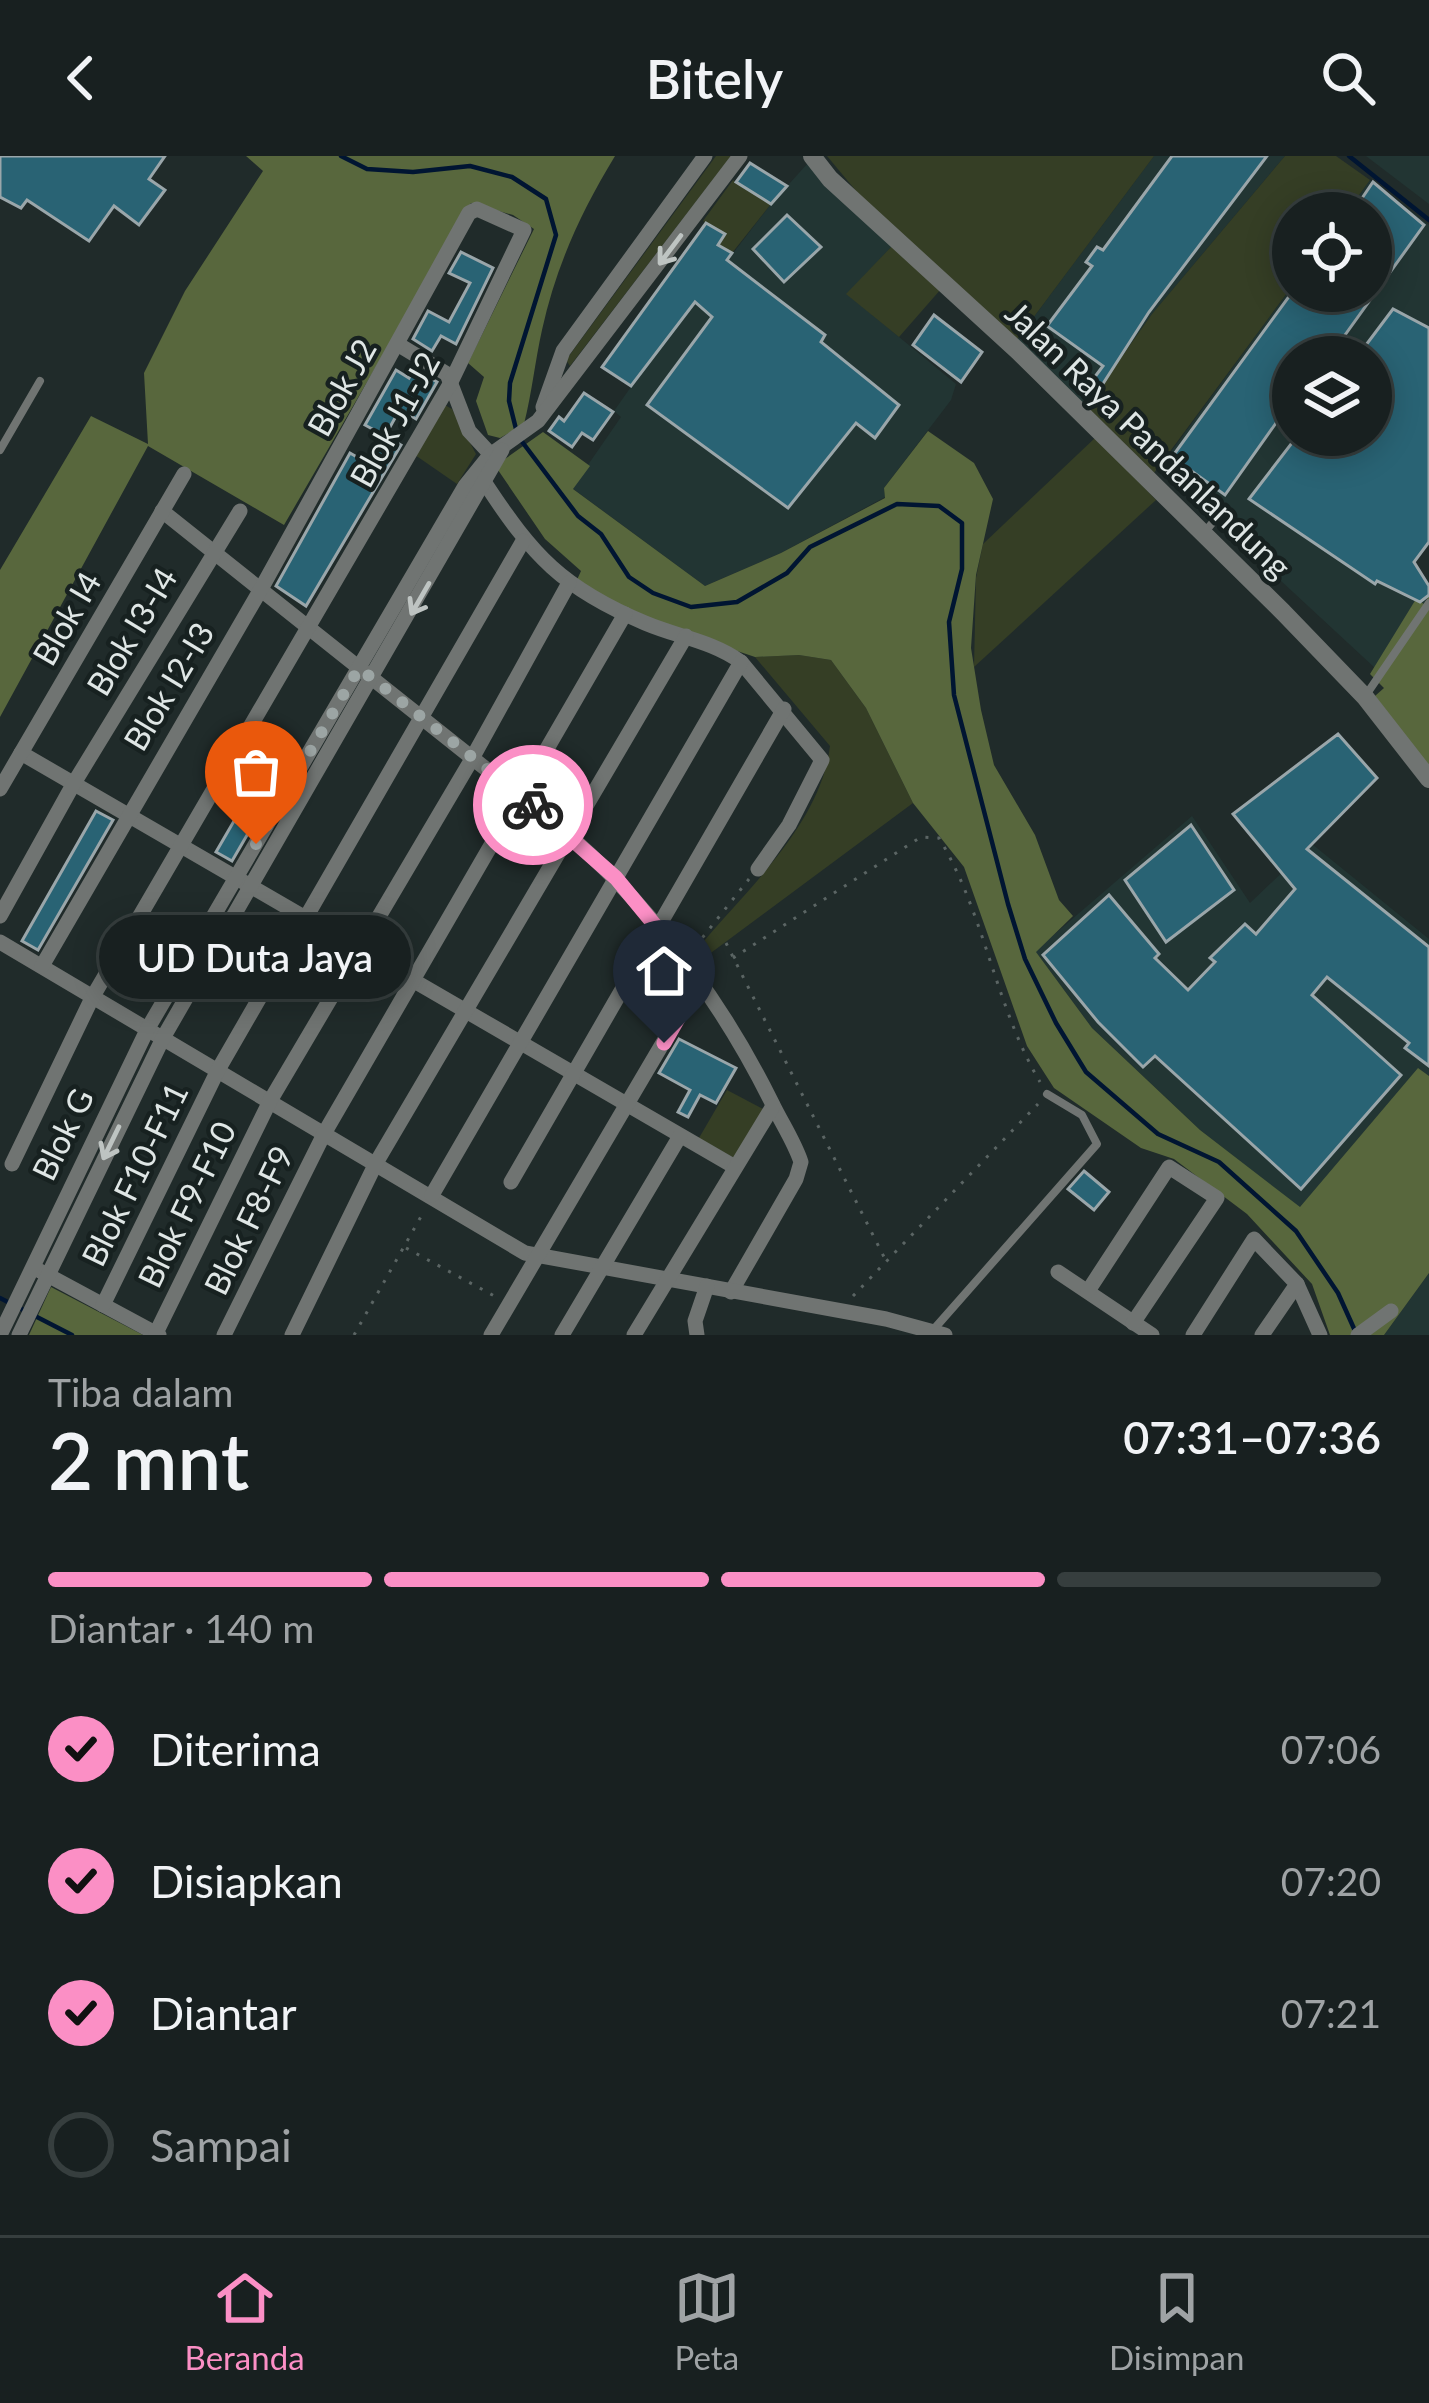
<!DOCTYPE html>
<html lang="id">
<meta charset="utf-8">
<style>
:root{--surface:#182020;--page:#252d2d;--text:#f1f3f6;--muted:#9fa3a5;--line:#363e3e;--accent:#fb8fc5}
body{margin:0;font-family:Lato,sans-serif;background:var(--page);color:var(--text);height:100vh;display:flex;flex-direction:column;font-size:45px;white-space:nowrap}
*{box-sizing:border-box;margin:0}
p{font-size:39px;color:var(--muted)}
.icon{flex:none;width:66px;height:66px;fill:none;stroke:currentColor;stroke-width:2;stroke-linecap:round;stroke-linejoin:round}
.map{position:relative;height:1179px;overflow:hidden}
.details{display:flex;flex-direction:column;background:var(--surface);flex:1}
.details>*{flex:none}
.tools{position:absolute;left:1272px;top:36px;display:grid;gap:24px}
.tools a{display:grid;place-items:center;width:120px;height:120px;border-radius:50%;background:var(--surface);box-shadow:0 6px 30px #0003,0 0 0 3px var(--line);font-size:60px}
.pin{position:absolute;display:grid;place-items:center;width:102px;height:102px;color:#fff;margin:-123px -51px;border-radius:50% 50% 50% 0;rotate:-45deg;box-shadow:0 0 12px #0007}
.pin .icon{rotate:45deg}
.courier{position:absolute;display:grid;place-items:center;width:120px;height:120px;margin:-60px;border:9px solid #fb8fc5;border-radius:50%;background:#fff;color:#222;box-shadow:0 3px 15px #0007}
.bubble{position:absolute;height:84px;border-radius:42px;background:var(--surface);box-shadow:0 6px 30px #0003,0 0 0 3px var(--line);font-size:39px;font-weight:600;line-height:84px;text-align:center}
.head em{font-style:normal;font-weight:600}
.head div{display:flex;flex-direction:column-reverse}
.head{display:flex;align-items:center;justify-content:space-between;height:204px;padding:0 48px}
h1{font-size:78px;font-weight:600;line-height:90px}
.bar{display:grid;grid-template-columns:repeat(4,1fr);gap:18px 12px;align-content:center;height:144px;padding:0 48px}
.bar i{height:15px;border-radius:9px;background:var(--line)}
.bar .current{background:var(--accent)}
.bar p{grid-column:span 4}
ol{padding:0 48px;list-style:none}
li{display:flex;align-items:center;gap:36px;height:132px}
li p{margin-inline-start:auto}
li .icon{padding:12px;border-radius:50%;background:var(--accent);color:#111;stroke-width:4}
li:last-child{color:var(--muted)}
li i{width:66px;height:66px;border:6px solid var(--line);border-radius:50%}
header{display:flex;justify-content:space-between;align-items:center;height:156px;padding:0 48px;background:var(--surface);font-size:54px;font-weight:600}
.dock{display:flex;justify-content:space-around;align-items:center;height:168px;border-top:3px solid var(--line);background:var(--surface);font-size:33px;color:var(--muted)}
.dock a{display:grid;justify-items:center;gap:6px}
.dock .current{color:var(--accent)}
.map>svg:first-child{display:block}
.built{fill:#223533;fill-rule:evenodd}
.green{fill:#353e25}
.forest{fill:#58673d}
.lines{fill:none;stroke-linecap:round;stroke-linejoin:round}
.stream{stroke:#001532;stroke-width:4.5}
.building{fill:#296374;stroke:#9aa6aa;stroke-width:3}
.path{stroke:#5b6564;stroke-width:3;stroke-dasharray:3 9;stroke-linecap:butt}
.service{stroke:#707472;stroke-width:8}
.minor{stroke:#707472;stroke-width:15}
.tertiary{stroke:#707472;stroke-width:18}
.oneway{stroke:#bec4c2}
.done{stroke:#9ca5a4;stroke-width:12;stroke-dasharray:0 21.6}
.route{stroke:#fb8fc5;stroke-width:15}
.labels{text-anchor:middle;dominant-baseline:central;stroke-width:9;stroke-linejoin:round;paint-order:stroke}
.street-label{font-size:33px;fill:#dfe6e5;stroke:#172120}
</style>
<header><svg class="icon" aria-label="back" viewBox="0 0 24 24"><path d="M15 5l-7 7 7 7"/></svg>Bitely<svg class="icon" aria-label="search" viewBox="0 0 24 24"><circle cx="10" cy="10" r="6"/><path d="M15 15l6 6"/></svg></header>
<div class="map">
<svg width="1429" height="1179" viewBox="0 0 1429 1179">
<rect width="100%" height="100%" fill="#202b2a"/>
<g class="built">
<path d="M1154,0h131l-133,158 -68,96 -69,-68z"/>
<path d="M1366,0h63v48z"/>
<path d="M808,7l85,82 -46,49 109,90 -5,16 -67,88 1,9 -104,56 -76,33 -133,-98 49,-71 -7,-6 26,-37 131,-170z"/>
<path d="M1370,24l59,45v318l-15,19 15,24v10l-5,8 -8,-4 -41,68 -216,-200 134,-183v6h78v-78h-25zM1293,201h78v78h-78z"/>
<path d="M1192,660l58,87 62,-59 117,95v137l-11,-7 -118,139 -100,-78 -108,-102 -57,-77z"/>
<path d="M1429,1117v62h-45z"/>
</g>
<g class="green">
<path d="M716,0h15l-161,210 -4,-6z"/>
<path d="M827,0h327l-139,186 -158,-150z"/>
<path d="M1285,0h51l34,24 -24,33h-53v72l-139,188 -70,-63 68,-96z"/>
<path d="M733,24l38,24 -39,49 -14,-8 6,-11 -21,-13z"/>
<path d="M893,89l48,44 -42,48 -53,-43z"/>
<path d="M443,248l9,5 24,45 -19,30 -42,-29z"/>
<path d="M1096,281l60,63 -182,167 2,-89 7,-34z"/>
<path d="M799,499l32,5 35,48 47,95 -209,155 -6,-10c48,-58 123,-124 132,-202l-75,-89z"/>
<path d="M727,934l36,19 -29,49 -35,-20z"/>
</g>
<g class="forest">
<path d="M246,0h369c-34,56 -59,110 -73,174 -7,31 -10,63 -18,94l-24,14 -12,-3 -12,-34 8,-24 -16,-14 66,-134 -21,-14 -42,-12 -187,322 -136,-79 -148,271v-147l91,-154 57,28 -4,-71 41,-82 78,-120z"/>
<path d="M928,275l46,32 19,36 -17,76 -5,73 10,62 13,55 41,70 24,65 14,16 -37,36 56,76 108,102 100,77 118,-139 11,8v197l-45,62h-54l-18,-51 -65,-70 -73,-55 -33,-11 -87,-60 -27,-42 -63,-179 -51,-64 -47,-95 -35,-48 -32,-5 -44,2 -101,-34 -78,-41 5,-11 -36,-32 -47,-69 7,-11 38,-27 47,34 -17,23 132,97 76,-33 104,-55 -1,-10z"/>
<path d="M1429,440v172l-54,-72 9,-8 -14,-14 46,-75 8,5z"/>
<path d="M51,1131l92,48h-114z"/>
</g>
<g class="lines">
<g class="stream">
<path d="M341,0l26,13 46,3 57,-6 42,11 34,22 10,36 -46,148 -1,18 7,28"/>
<path d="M1349,0l80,64"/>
<path d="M520,283l58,77 23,18 28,43 24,16 38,14 46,-5 50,-29 23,-26 87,-43 42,2 23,17v46l-13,53 5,73 54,209 17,55 31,64 30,49 72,62 61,28 77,69 42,62 18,40"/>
<path d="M0,1142l72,37"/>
</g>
</g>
<g class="building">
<path d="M0,0h165l-16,23 16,11 -26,35 -25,-19 -25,35 -62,-41 -6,8 -21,-11z"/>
<path d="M1172,0h95l-118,156 -52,81 -9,-7 15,-20 -56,-40 45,-60 -6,-4 11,-15 6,3z"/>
<path d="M750,7l37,23 -16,18 -35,-22z"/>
<path d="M1373,26l51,43 -84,117 20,11 33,-44 36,19v214l-15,20 15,24v9l-9,7 -43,-21 -2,3 -126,-85 49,-64h73v-78h-78v42l-68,96 -53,-38 121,-166h78v-78h-19z"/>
<path d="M787,59l34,32 -37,35 -31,-33z"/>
<path d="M706,67l19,11 -7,11 14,8 -5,7 98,75 -4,7 78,63 -24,33 -19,-15 -68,85 -141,-103 65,-88 -17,-15 -64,84 -29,-19z"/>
<path d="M461,96l32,16 -37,76 -15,-8 -9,15 -19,-12 15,-28 21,11 21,-39 -21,-10z"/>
<path d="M934,159l48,37 -21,30 -48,-37z"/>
<path d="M414,212l23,14 -21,37 -16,-10 -15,27 -20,-11 31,-55 13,8z"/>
<path d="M584,237l29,19 -20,28 -11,-7 -10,14 -23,-16 10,-14 5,4z"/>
<path d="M385,280l16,9 -95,161 -30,-20 74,-133 19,11z"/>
<path d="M1338,578l39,44 -70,71 122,98v119l-24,-18 4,-5 -82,-66 -15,18 89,80 -100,114 -146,-133 -12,11 -45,-45 -55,-67 66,-60 50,59 -4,4 33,32 27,-28 -5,-4 35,-34 11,10 39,-45 -62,-75z"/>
<path d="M96,655l17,9 -75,130 -16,-9z"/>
<path d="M234,665l16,9 -18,31 -16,-9z"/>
<path d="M1191,669l43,65 -68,52 -41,-62z"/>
<path d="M679,883l57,29 -20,35 -16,-8 -12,22 -10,-5 12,-22 -31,-17z"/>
<path d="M1084,1015l25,21 -15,18 -26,-21z"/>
</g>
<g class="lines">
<g class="path">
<path d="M726,787l158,314"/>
<path d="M695,791l54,-68"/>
<path d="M733,802l188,-121 18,1c46,76 56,168 101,244"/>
<path d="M406,1092l92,50"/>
<path d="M853,1140l185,-192"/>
<path d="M354,1179l69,-122"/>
</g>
<g class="service">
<path d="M0,294l40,-69"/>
<path d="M1204,377l14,-17"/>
<path d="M1366,539l63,-92"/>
<path d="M934,1173l163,-185 -15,-29 -35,-21"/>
</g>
<g class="minor">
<path d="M399,189l48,29 22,57 26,28"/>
<path d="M543,251l20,-56 142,-195"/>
<path d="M485,327c48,73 77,105 160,140 33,14 67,18 96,39l81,98 -33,65 -31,44"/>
<path d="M162,355l407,324c85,76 152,165 203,268 9,19 22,38 29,59l-5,17 -65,113"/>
<path d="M21,597l714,414"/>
<path d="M0,633l184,-315"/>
<path d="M0,760l74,-133 166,-272"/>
<path d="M0,786l525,311 361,66 59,16"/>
<path d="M12,1008l80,-166 358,-614 74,-154 -47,-21 -8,4 -208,376 -219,377"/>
<path d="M511,1026l273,-473"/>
<path d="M432,1039l309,-533"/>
<path d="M40,1115l119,64"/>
<path d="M1058,1116l94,63"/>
<path d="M1297,1128l23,51"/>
<path d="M1088,1135l81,-124 48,31 -84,125"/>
<path d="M103,1149l115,-235 305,-529"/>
<path d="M156,1177l114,-232 199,-337 100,-181"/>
<path d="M0,1179l148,-307 317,-542 25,-31 48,-34 202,-265"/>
<path d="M19,1179l144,-297 339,-588"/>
<path d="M224,1179l101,-203 300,-518"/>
<path d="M292,1179l84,-172 310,-527"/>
<path d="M491,1179l209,-355"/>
<path d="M562,1179l118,-199"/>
<path d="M634,1179l139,-229"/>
<path d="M697,1179l-2,-14 12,-35"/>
<path d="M1193,1179l61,-96 43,45 -35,51"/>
<path d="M1358,1179l33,-24"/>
</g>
<path class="tertiary" d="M812,0l18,23 188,172 265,261 82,85 64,82"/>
</g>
<defs><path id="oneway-shaft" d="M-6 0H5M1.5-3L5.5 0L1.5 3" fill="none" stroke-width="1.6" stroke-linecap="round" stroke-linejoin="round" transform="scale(3)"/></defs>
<g class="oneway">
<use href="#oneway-shaft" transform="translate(670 94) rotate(127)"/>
<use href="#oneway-shaft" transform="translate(420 443) rotate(120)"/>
<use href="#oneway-shaft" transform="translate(111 987) rotate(116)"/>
</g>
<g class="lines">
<path class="done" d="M256,688l103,-176 174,137"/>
<path class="route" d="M533,649l83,73 84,102 -36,63"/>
</g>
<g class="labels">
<g class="street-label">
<text transform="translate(341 231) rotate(-61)">Blok J2</text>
<text transform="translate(394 263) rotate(-61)">Blok J1-J2</text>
<text transform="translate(1149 283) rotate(44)">Jalan Raya Pandanlandung</text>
<text transform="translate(66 462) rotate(-60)">Blok I4</text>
<text transform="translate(131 475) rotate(-59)">Blok I3-I4</text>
<text transform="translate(168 530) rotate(-59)">Blok I2-I3</text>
<text transform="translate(62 978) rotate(-64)">Blok G</text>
<text transform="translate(134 1018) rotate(-64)">Blok F10-F11</text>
<text transform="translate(186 1048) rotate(-64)">Blok F9-F10</text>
<text transform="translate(248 1064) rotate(-64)">Blok F8-F9</text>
</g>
</g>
</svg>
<div class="tools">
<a><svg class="icon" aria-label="locate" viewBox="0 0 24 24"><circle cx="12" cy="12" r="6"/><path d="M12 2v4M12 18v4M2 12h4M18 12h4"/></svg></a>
<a><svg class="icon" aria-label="layers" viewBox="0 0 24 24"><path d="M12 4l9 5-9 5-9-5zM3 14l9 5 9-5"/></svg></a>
</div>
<div class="pin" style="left:256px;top:688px;background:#ea580c"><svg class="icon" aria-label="bag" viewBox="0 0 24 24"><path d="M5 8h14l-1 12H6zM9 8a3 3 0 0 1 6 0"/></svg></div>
<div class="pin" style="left:664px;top:887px;background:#1f2937"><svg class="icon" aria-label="home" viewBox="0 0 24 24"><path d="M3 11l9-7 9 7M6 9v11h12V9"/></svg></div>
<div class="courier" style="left:533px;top:649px"><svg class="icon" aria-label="bike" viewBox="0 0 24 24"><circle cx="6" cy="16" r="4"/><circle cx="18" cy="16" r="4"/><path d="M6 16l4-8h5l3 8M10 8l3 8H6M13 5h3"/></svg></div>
<div class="bubble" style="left:99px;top:759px;width:312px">UD Duta Jaya</div>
</div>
<section class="details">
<div class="head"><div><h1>2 mnt</h1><p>Tiba dalam</p></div><em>07:31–07:36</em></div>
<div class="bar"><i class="current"></i><i class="current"></i><i class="current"></i><i></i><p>Diantar · 140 m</p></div>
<ol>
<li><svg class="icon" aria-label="check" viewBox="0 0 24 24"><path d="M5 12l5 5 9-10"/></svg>Diterima<p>07:06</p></li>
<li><svg class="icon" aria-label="check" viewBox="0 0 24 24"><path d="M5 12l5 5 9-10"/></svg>Disiapkan<p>07:20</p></li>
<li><svg class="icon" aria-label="check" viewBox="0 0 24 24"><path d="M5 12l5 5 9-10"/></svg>Diantar<p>07:21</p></li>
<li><i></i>Sampai</li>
</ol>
</section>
<nav class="dock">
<a class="current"><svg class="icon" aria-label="home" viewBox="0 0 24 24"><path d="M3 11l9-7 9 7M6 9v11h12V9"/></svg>Beranda</a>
<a><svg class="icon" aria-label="map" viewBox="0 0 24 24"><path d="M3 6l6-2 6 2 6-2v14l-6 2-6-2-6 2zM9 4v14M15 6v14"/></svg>Peta</a>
<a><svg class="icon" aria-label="saved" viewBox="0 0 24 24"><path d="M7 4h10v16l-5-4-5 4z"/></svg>Disimpan</a>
</nav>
